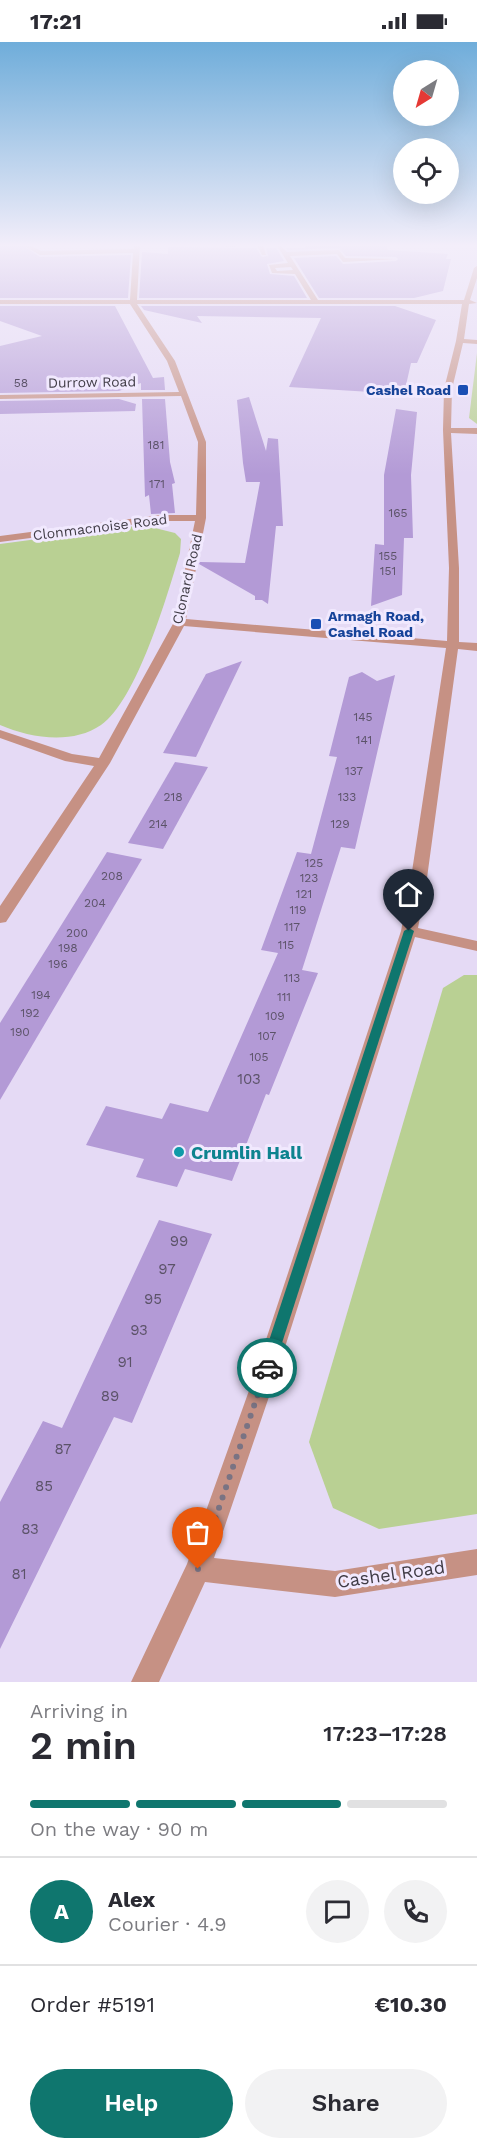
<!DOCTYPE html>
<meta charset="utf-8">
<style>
:root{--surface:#fff;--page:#f2f2f3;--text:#2b2b33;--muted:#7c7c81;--line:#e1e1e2;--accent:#0f766e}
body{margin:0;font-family:"Work Sans",sans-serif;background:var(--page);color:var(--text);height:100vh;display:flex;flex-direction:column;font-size:22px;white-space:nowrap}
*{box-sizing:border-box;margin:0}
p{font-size:20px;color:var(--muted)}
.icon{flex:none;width:33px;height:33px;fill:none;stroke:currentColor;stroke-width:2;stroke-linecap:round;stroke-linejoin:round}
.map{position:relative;height:1640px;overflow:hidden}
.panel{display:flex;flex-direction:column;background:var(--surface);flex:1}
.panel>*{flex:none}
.needle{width:39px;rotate:217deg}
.tools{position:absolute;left:393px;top:18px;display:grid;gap:12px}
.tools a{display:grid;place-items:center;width:66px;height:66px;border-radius:50%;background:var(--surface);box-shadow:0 6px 24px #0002;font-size:30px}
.pin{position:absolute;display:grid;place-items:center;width:51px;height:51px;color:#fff;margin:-62px -26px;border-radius:50% 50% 50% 0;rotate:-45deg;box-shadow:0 0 6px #0007}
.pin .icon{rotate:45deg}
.courier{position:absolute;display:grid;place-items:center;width:60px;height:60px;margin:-30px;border:4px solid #0f766e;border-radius:50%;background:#fff;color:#222;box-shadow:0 2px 8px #0007}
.head em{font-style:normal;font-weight:600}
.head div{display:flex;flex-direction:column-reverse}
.head{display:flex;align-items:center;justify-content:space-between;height:102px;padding:0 30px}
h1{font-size:39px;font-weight:600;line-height:45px}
.bar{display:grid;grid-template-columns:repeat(4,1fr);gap:9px 6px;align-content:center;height:72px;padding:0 30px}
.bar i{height:8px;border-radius:4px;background:var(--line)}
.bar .selected{background:var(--accent)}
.bar p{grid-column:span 4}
.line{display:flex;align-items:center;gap:15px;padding:0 30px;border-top:2px solid var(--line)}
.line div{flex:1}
.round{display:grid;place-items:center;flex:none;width:63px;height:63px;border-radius:32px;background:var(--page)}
.primary-button{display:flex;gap:12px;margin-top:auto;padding:12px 30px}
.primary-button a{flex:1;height:69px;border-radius:36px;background:var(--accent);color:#fff;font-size:24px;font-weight:600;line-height:69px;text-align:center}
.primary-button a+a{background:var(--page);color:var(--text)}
.status{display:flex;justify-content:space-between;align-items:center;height:42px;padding:0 30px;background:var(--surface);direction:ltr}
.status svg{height:16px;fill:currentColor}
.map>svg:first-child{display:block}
.green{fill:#b9d093}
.building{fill:#b39ad6}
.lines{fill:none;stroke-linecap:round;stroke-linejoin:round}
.minor{fill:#c69184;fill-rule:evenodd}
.route{fill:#0f766e}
.done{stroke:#797383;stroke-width:6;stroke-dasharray:0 10.8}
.transit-dot{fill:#1a4fb4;stroke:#f1e9fe;stroke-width:2}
.culture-dot{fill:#0f9aa8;stroke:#f1e9fe;stroke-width:2}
.labels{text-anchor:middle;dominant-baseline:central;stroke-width:6;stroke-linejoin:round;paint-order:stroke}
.number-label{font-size:12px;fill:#5c5369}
.far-street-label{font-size:14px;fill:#3f3b45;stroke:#f1e9fe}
.far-transit-label{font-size:14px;font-weight:bold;fill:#164399;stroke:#f1e9fe;text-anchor:end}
.near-number-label{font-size:15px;fill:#5c5369}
.near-culture-label{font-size:18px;font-weight:bold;fill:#0d838f;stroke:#f1e9fe;text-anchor:start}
.near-street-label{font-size:18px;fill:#3f3b45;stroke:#f1e9fe}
</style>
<div class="status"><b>17:21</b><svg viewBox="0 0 49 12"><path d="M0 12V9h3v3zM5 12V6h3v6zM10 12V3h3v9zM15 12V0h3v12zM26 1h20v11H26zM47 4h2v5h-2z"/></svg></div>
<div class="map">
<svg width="477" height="1640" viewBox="0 0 477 1640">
<rect width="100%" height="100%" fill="#e5daf5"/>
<g class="green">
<path d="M477,311v71l-8,-6z"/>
<path d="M143,483l32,8 6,6 -1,14c-13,43 -43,147 -79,172 -29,20 -71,13 -101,0v-181z"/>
<path d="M464,933h13v539l-98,15 -46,-21 -24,-66 134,-454z"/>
</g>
<g class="building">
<path d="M0,203h22l18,12 91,-2 -3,43h-128z"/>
<path d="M305,203h81l2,5 60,4 -2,5h5l-8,32 -29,7h-95l-25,-40 42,-2 7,8 53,-3 2,-2 -2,-2 -50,-1 -7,-8 -51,2 -2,-2h19z"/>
<path d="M168,205l88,1 6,9 6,-1 -2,-8h10l8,13 -17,3 3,10 24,2 13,22h-168l3,-46 26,2z"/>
<path d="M0,264h115l38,72 11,-1 1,13h-24v-7l-22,8 -119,2v-47l42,-10 -42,-15z"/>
<path d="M141,264h254l41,14 -19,43h-6l-7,31 -115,-7 32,-69 -124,-2 5,7 -58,-13z"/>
<path d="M249,355l17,54 2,-13 10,1 5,87h-7l-8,78 -6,-4h-7v-4l-56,-32 1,-2 45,1 15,-81h-14l-3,-19 -6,-63z"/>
<path d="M119,357l17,5 -1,7 -135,3v-13z"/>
<path d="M142,357h23l5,63 5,21 -3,1 3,29 -24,1 -2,-19 -4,2z"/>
<path d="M396,367l21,3 -6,63 2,63h-9l-2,57 -31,11 4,-62 9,1v-70z"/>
<path d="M242,619l-46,96 -33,-4 43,-79z"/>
<path d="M362,630l15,9 18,-6 -40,174 -14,-2 -39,123 16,3 -49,122 -3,-1 -34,87 -47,-12 -8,18 -41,-10 8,-18 -58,-14 20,-39 56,13 8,-16 38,9 70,-159 -17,-3 36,-98 14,2 26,-97 -8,-1 20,-79z"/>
<path d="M175,720l33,5 -45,82 -35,-6z"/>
<path d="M107,810l35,7 -142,241v-77z"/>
<path d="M159,1178l53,14 -80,189 -18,-6 -114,232v-147l43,-81 19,7z"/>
</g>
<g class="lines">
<g class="minor">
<path d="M30,203l11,6 93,-2v-4h6l-3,55h174l-16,-26 -23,-1 -3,-8 19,-2 -10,-16 2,-2 7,7 52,-2 6,8 51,1 -53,3 -6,-8 -47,2 28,44h146l10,-32 3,-2v12l-7,22 7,3 -8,1 -5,35 13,1v4l-14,-1 -11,46 -1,39h26v6l-26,-1 8,135v74l18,1v8l-19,-2 -31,229 -9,50 59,13v10l-62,-14 -142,448 -59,173 121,13 142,-22v26l-142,22 -130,-15 -46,100h-28l56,-118 64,-179 150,-454 10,-53 35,-230 -262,-22 -74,137 -104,159 -6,1v-17l94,-140 -29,-5 -65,-23v-8l72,24 27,4 75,-136 21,-101h-35l-160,21v-6l160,-21h36l2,-73 -17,-46 -181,3v-4l179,-3 -12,-31 -37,-57h-130v-4h130l3,-47 -93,2 -16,-9zM291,225l2,3 -16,1 -2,-3zM137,262h325l-6,37 -12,48 -1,41 6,138 -2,73 -261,-22 20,-101v-76l-31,-81z"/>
<path d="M208,203h30l-3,2z"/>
<path d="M257,203h6l3,10h-4z"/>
</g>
</g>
<linearGradient id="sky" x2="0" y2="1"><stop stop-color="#6fadda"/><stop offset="0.47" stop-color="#f3eefa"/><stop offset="1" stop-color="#f3eefa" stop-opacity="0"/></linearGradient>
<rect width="477" height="433" fill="url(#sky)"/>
<path class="route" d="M409,886l5,3 -140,437 -2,5 -5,2 -5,-2 -2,-5 144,-437z"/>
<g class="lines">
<path class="done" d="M198,1527l69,-201"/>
</g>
<g class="transit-dot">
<rect x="457" y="342" width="12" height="12" rx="3"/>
<rect x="310" y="576" width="12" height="12" rx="3"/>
</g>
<circle class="culture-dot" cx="179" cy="1110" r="6"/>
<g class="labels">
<g class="number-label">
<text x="21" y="341">58</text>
<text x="156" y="403">181</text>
<text x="157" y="442">171</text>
<text x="398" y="471">165</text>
<text x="388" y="514">155</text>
<text x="388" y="529">151</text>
<text x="363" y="675">145</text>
<text x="364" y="698">141</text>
<text x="354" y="729">137</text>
<text x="173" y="755">218</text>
<text x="347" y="755">133</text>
<text x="158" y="782">214</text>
<text x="340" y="782">129</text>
<text x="314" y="821">125</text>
<text x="112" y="834">208</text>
<text x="309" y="836">123</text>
<text x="304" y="852">121</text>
<text x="95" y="861">204</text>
<text x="298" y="868">119</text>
<text x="292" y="885">117</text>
<text x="77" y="891">200</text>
<text x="286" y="903">115</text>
<text x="68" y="906">198</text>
<text x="58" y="922">196</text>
<text x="292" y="936">113</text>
<text x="41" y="953">194</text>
<text x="284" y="955">111</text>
<text x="30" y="971">192</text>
<text x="275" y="974">109</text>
<text x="20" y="990">190</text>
<text x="267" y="994">107</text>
<text x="259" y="1015">105</text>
</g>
<g class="far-street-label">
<text transform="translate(92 340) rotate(-1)">Durrow Road</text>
<text transform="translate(100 485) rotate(-7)">Clonmacnoise Road</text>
<text transform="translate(187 537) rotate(-77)">Clonard Road</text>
</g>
<g class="far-transit-label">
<text x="451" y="348">Cashel Road</text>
<text x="328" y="574" text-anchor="start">Armagh Road,<tspan x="328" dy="16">Cashel Road</tspan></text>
</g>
<g class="near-number-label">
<text x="249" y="1037">103</text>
<text x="179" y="1199">99</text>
<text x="167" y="1227">97</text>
<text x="153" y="1257">95</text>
<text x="139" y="1288">93</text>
<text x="125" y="1320">91</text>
<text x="110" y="1354">89</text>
<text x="63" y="1407">87</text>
<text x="44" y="1444">85</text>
<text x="30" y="1487">83</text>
<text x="19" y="1532">81</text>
</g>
<g class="near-culture-label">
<text x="191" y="1110">Crumlin Hall</text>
</g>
<g class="near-street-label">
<text transform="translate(391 1532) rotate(-8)">Cashel Road</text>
</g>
</g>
</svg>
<div class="tools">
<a><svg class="needle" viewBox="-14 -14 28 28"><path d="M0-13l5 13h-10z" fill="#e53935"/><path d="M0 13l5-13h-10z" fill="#7c7c81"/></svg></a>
<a><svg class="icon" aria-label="locate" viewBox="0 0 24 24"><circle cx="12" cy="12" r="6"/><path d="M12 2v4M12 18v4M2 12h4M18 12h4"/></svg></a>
</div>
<div class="pin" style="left:198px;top:1527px;background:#ea580c"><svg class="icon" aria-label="bag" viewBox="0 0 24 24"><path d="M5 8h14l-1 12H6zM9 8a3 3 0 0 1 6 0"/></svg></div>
<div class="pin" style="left:409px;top:889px;background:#1f2937"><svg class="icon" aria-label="home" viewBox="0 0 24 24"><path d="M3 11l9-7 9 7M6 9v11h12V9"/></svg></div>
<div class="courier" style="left:267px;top:1326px"><svg class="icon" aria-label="car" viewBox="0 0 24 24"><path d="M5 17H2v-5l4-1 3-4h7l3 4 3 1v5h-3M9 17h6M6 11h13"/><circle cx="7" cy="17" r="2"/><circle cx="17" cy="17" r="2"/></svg></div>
</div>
<section class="panel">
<div class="head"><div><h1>2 min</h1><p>Arriving in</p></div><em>17:23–17:28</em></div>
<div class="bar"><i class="selected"></i><i class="selected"></i><i class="selected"></i><i></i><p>On the way · 90 m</p></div>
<div class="line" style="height:108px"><b class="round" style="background:var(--accent);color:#fff">A</b><div><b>Alex</b><p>Courier · 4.9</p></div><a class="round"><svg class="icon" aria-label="chat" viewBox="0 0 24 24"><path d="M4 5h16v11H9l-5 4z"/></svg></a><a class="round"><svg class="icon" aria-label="phone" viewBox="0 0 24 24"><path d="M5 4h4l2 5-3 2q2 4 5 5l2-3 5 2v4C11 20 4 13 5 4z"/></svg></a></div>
<div class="line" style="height:78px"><div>Order #5191</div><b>€10.30</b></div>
<div class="primary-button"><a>Help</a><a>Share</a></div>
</section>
